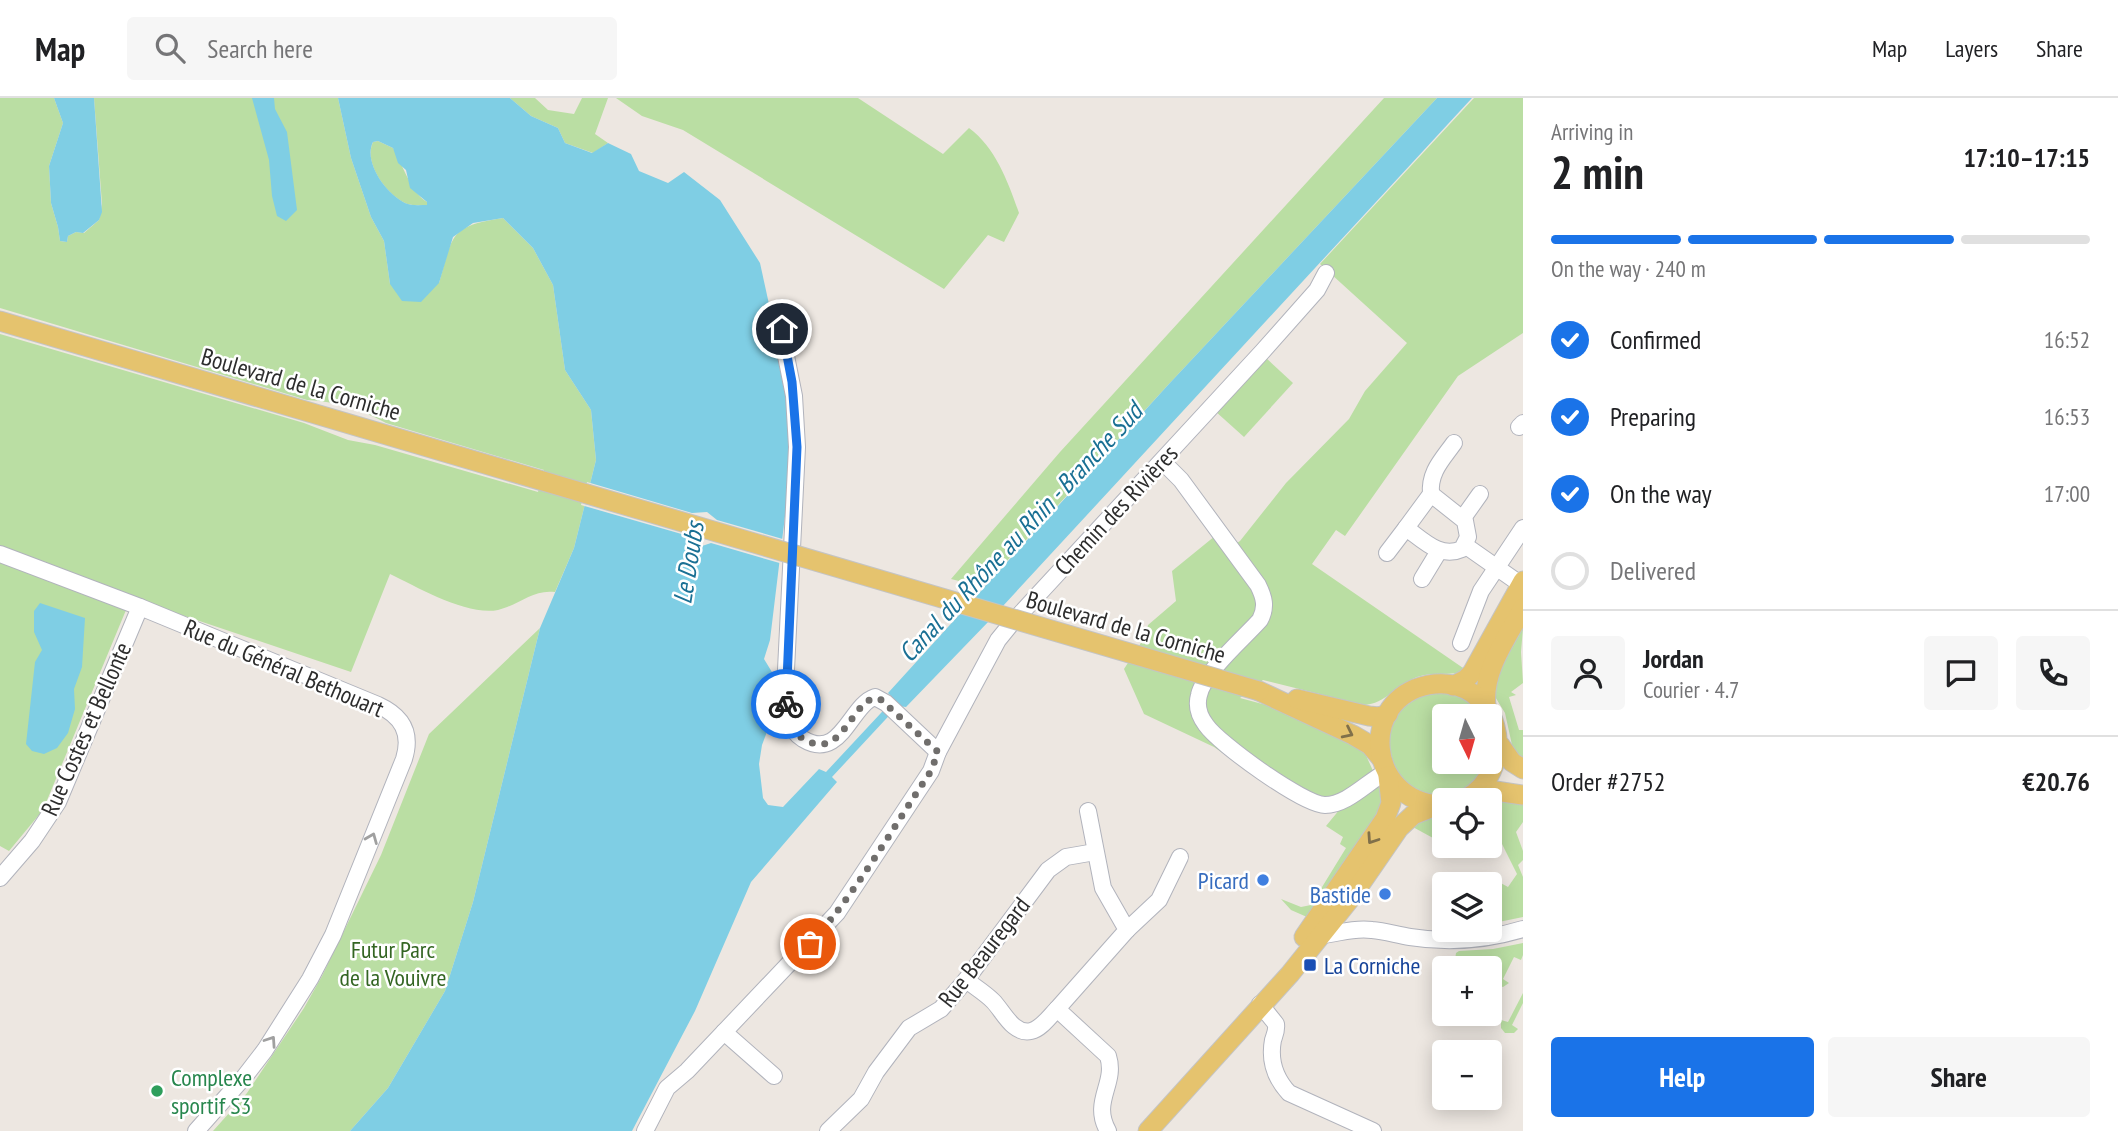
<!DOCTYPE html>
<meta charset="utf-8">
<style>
:root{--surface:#fff;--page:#f6f6f6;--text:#202124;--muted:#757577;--line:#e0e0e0;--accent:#1a73e8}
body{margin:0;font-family:"PT Sans Narrow",sans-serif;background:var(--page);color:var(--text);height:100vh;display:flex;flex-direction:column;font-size:26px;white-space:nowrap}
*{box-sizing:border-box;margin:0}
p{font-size:23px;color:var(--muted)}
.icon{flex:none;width:38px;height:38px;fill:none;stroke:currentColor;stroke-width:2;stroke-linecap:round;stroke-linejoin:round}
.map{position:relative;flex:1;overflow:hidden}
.details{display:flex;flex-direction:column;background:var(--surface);width:595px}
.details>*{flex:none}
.needle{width:46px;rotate:175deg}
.controls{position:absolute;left:1432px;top:606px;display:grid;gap:14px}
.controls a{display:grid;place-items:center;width:70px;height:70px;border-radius:7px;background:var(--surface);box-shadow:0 4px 18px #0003;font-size:35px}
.pin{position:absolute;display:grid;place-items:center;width:60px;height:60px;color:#fff;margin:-30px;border:4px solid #fff;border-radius:50%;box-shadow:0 2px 7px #0007}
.courier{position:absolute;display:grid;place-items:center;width:70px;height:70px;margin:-35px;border:5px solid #1a73e8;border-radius:50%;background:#fff;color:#222;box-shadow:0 2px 9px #0007}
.overview em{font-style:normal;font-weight:800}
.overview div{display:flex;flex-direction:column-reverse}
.overview{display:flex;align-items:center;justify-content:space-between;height:119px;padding:0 28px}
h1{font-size:46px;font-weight:800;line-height:52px}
.bar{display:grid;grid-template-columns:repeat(4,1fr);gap:10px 7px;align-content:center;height:84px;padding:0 28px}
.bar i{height:9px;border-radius:5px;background:var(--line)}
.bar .on{background:var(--accent)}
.bar p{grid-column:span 4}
.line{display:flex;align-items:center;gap:18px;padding:0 28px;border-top:2px solid var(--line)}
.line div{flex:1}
.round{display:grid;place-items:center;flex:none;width:74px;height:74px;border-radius:7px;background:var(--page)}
ol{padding:0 28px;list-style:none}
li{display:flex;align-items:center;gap:21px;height:77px}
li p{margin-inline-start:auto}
li .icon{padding:7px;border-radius:50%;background:var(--accent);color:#fff;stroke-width:4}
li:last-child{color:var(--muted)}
li i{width:38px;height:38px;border:4px solid var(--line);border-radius:50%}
.cta{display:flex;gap:14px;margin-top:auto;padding:14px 28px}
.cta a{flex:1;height:80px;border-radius:7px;background:var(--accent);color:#fff;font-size:28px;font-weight:800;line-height:80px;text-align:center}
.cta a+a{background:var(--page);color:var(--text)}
header{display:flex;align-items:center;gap:42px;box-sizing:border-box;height:98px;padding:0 35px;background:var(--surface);border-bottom:2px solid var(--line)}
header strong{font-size:33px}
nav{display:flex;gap:38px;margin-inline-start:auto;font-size:24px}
.search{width:490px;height:63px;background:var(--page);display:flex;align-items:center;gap:18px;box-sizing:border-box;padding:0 24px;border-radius:7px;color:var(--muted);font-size:26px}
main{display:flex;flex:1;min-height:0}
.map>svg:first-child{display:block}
.green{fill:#badea3}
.water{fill:#7fcee4;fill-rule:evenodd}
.pier{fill:#ede7e1}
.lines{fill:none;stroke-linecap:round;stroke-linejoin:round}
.minor-casing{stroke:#b1b3bc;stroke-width:18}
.major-casing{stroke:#c4c4c4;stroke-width:21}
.minor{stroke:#fff;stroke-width:16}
.major{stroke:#e5c36e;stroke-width:19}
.major-bridge-casing{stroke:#c4c4c4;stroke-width:21;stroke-linecap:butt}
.major-bridge{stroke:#e5c36e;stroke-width:19}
.oneway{stroke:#80704a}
.oneway2{stroke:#a0a0a0}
.done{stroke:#706e6c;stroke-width:7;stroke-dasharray:0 12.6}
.route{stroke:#1a73e8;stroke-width:9}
.shop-dot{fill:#3f7fe0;stroke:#fff;stroke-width:2.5}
.transit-dot{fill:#1a4fb4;stroke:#fff;stroke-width:2.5}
.leisure-dot{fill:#2e9e5b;stroke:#fff;stroke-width:2.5}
.labels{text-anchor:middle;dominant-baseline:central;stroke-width:5;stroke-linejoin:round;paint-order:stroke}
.street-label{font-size:24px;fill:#2d2d2d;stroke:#fff}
.shop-label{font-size:24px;fill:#366cbe;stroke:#fff;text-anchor:end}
.park-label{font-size:24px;fill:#336522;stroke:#fff}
.transit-label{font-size:24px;fill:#164399;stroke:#fff;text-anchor:start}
.leisure-label{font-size:24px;fill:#27864d;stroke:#fff;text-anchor:start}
.water-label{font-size:26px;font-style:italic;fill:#1a7094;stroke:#fff}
</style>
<header>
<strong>Map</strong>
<div class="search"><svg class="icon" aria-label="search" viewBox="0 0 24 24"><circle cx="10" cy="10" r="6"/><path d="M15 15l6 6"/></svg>Search here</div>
<nav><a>Map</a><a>Layers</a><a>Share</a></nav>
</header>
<main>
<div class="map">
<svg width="1523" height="1033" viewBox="0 0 1523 1033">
<rect width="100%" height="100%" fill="#ede7e1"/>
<g class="green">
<path d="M0,0h54l9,25 -14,43 2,37 7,24 2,14 7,1 1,-6 8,-4 8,1 15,-13 3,-16 -8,-106h244l13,60 20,59 13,24 6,43 49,-1c14,-48 10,-57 64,-65l30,30 20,37 12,85 26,40 5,50 -22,88 -19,44c-22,-3 -36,13 -57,18 -31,6 -79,-22 -108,-36l-39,98 -220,-74 -88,212 -34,41 -9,-5v-512l304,89 44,17 27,5 163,47 6,-22 -158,-47c-24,-13 -51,-22 -79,-23l-307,-92z"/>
<path d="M510,0h25l13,12 26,4 8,-16h26l-13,36 13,9 -15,10 -28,-10 -7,-15 -27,-12z"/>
<path d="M616,0h242l85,56 26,-26c27,20 39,54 50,85l-15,29 -16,-7 -44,54 -261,-159 -41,-14z"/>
<path d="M1384,0h53l-269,287 -185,202 -32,-8 109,-127z"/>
<path d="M1474,0h49v235l-65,43 -113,160 -9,-6 -24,34 154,106c-15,7 -32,1 -49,7 -19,7 -32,27 -53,28l-101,-25 -23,18 26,7 98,46 10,22 -44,28 -49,-8 -67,-46 -70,-33 -20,-45 22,-34 2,-10 28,-24 -4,-30 43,-35 10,15 15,-10 46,-58 63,-64 16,-28 42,-48 -87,-79z"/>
<path d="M378,43l15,7c9,15 18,45 34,54v4c-7,-1 -16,0 -22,-3 -19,-9 -42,-41 -32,-61z"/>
<path d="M1265,259l28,26 -49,54 -29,-26z"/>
<path d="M540,530l-67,274 -28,89 -57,97 -38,43h-137l34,-38 57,-85 18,-32 59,-121 48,-121z"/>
<path d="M1523,530l-2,24 2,31 -12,9 5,3 -7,2 10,33h4v31l-11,-16 -7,-32 -11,-18 3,-20z"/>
<path d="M1426,594l35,2 25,22h-42v45l49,-1 -33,36c-19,5 -35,-2 -53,-8l-22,-40 12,-36z"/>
<path d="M1378,684l4,11 -2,17 -73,107 -16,-7 -10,-11 20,8 10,-2 35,-57 -6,-4 3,-7 -17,-11 14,-17z"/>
<path d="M1495,702l28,5v17l-7,10 7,19v9l-5,5 5,12v40l-34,7v-32l8,-11 11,6 9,-13 -18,-36 -4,-2 -6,1v-36z"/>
<path d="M1444,718v28l-33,-18 17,-9z"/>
<path d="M1523,845v12l-2,5 -7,-3 -11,22 6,4 -6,4 -7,-2 4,-7 -11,-6v-4h-9l-16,-9 -4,7 -5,-6 1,-7 3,-2 34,-2z"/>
<path d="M1523,895v10l-11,22 6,4 -4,4h-9l-4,-5v-8l7,2z"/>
</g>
<g class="water">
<path d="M54,0h40l8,114 -3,8 -16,13 -7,-1 -8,4 -1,6 -7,-1 -2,-14 -7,-24 -2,-37 14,-43z"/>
<path d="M252,0h22l1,11 12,23 10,78 -11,11 -9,-5 -5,-20 -3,-36z"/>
<path d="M338,0h172l21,18 27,12 7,15 27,10 16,-10 23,11 8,17 29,12 16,-11 36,28 40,63 23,105 7,76 -1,39 -19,157 -6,19 11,18 2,28 -15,40 -3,19 4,34 5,7 15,2 36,-38 7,3 68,-73 -6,-6 280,-308 269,-287h35l-482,522 -84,87 -8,-1 -66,71 5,5 -86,100 -56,129 -63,120h-282l38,-43 57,-97 28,-89 67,-274 34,-80 22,-88 -5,-50 -26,-40 -12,-85 -20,-37 -30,-30 -30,5 -20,14 -14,46 -18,19 -19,-1 -12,-17 -6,-43 -13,-24 -20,-59zM378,43l15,7 5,15 8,7 4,18 17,14v3c-7,0 -16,1 -22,-2 -19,-9 -42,-41 -32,-61z"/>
<path d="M40,505l45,15 -3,49 -8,22 1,20 -7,24 -11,15 -13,6 -12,-3 -6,-7 9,-82 7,-12 -8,-18v-21z"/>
</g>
<path class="pier" d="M587,384l105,31 15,-1 10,8 69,20 -3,24 -72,-21 -9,3 -6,-1 -11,-10 -104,-30z"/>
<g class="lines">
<defs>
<g id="minor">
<path d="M781,210l3,38 10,50 3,51 -12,243c1,18 1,38 18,49 38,23 47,-34 72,-42l11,6 52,49"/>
<path d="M1519,329l4,-4"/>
<path d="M1163,364l18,18 77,105c6,12 9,22 2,35 -16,18 -56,52 -61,75 -3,11 0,21 7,30 13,19 98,80 119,80 22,0 42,-23 61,-33"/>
<path d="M1431,396l34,27 3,16 -6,12c-22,10 -39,-9 -56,-21z"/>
<path d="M1431,396c-2,-22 11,-34 23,-51"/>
<path d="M1463,420l17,-24"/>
<path d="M1466,448l57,40"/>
<path d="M1387,455l19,-25"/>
<path d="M0,456l140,53 238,98c24,11 34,28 26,54l-71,176 -23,44 -45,71 -20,26 -49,55"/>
<path d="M1422,481l17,-28"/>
<path d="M1461,545l20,-52 42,-63"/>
<path d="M1088,713l15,77 24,42 -70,79 51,47c9,28 -17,45 0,75"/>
<path d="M0,780l32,-37 26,-39 82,-195"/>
<path d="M1127,832l32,-30 21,-43"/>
<path d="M1319,837c17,0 32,-8 53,-5 13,1 25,5 38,7 37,6 77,3 113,-8"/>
<path d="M966,882c9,7 19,13 27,21 10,10 20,34 38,30 10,-2 19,-15 26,-22"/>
<path d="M1260,906l16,20c1,6 -1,10 -3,16 -4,21 2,38 16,53l84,38"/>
<path d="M724,934l50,44"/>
<path d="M645,1033l22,-43 20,-17 150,-158 94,-142 7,-19 60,-112 13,-16 251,-272 55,-62 9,-17"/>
<path d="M828,1033l33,-32 15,-27 33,-44 32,-19 25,-29 82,-110 18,-13 29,-5"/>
</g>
<g id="major">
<path d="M0,223l587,173"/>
<path d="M1453,588l13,-7 6,-6 51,-92"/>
<path d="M1259,593l94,44 17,10 11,13"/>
<path d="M1297,601l72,17 10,1 9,-3"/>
<path d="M1486,608c-4,-35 21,-68 37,-98"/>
<path d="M1500,647l12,17 11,7"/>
<path d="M1477,694l12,-2 34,5"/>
<path d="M1439,707c-72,-5 -81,-106 -11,-120 71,-13 95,83 36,115"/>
<path d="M1304,839l81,-118 6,-16 -3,-27"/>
<path d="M1148,1033l142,-157 60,-75 49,-71 14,-13 25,-10"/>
</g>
</defs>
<use href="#minor" class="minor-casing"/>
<use href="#major" class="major-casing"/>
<use href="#minor" class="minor"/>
<use href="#major" class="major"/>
<defs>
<path id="major-bridge" d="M587,396l672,197"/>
</defs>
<use href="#major-bridge" class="major-bridge-casing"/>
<use href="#major-bridge" class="major-bridge"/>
</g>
<defs><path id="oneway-chevron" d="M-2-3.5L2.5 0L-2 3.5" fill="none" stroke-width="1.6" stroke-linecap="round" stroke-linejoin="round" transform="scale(1.75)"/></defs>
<g class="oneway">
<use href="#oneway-chevron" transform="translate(1348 635) rotate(26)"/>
<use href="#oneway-chevron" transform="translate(1372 741) rotate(124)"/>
</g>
<g class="oneway2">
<use href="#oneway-chevron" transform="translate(372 740) rotate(-68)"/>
<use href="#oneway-chevron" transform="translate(271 943) rotate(-56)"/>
</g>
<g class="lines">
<path class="done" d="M786,606c1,13 4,26 16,34 42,28 51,-47 78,-39l58,53 -7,19c-39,58 -74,121 -121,173"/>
<path class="route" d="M782,231l10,53 5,65 -11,257"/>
</g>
<g class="shop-dot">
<circle cx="1263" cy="782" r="7"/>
<circle cx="1385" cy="796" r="7"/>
</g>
<rect class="transit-dot" x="1303" y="860" width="14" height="14" rx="3.5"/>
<circle class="leisure-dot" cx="157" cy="993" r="7"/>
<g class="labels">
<g class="street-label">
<text transform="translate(301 286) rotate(16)">Boulevard de la Corniche</text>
<text transform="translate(1116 412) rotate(-47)">Chemin des Rivières</text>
<text transform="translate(1126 529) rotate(16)">Boulevard de la Corniche</text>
<text transform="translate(284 570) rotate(23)">Rue du Général Bethouart</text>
<text transform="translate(86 631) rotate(-66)">Rue Costes et Bellonte</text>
<text transform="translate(984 854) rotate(-52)">Rue Beauregard</text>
</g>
<g class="shop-label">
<text x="1249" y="782">Picard</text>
<text x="1371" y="796">Bastide</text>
</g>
<g class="park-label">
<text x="393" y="851">Futur Parc<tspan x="393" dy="28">de la Vouivre</tspan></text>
</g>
<g class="transit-label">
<text x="1324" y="867">La Corniche</text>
</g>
<g class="leisure-label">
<text x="171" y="979">Complexe<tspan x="171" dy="28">sportif S3</tspan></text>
</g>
<g class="water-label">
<text transform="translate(1020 434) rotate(-47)">Canal du Rhône au Rhin - Branche Sud</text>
<text transform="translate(688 465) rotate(-81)">Le Doubs</text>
</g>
</g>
</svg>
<div class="controls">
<a><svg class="needle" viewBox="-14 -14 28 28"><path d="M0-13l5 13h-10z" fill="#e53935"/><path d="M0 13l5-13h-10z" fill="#757577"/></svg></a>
<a><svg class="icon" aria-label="locate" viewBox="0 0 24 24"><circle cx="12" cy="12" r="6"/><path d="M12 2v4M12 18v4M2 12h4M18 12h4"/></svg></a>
<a><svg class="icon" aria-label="layers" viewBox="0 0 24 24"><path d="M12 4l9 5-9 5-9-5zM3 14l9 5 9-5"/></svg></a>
<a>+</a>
<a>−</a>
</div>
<div class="pin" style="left:810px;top:846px;background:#ea580c"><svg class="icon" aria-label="bag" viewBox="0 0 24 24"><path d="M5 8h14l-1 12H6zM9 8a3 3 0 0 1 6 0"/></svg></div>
<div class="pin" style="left:782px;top:231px;background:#1f2937"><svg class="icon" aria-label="home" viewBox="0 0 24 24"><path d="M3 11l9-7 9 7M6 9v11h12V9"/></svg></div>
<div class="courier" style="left:786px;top:606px"><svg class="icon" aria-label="bike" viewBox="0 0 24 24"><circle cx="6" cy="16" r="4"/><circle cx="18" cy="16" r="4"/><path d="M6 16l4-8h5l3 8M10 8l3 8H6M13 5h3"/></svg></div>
</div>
<section class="details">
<div class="overview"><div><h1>2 min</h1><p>Arriving in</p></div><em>17:10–17:15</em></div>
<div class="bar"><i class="on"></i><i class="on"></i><i class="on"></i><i></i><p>On the way · 240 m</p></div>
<ol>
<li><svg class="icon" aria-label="check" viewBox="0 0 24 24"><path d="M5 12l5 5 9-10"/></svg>Confirmed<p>16:52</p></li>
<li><svg class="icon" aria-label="check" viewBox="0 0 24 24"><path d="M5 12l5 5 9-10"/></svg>Preparing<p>16:53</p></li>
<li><svg class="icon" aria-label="check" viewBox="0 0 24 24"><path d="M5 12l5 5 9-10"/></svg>On the way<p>17:00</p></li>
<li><i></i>Delivered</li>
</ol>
<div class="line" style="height:126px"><a class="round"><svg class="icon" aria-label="person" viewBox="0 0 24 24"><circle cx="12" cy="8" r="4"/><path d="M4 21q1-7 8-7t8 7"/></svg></a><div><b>Jordan</b><p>Courier · 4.7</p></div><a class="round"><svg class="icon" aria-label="chat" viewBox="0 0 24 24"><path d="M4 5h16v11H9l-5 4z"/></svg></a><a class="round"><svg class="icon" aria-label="phone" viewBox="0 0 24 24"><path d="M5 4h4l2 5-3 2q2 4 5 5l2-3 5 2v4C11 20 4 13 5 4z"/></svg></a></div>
<div class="line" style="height:91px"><div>Order #2752</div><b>€20.76</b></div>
<div class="cta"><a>Help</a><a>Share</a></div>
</section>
</main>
